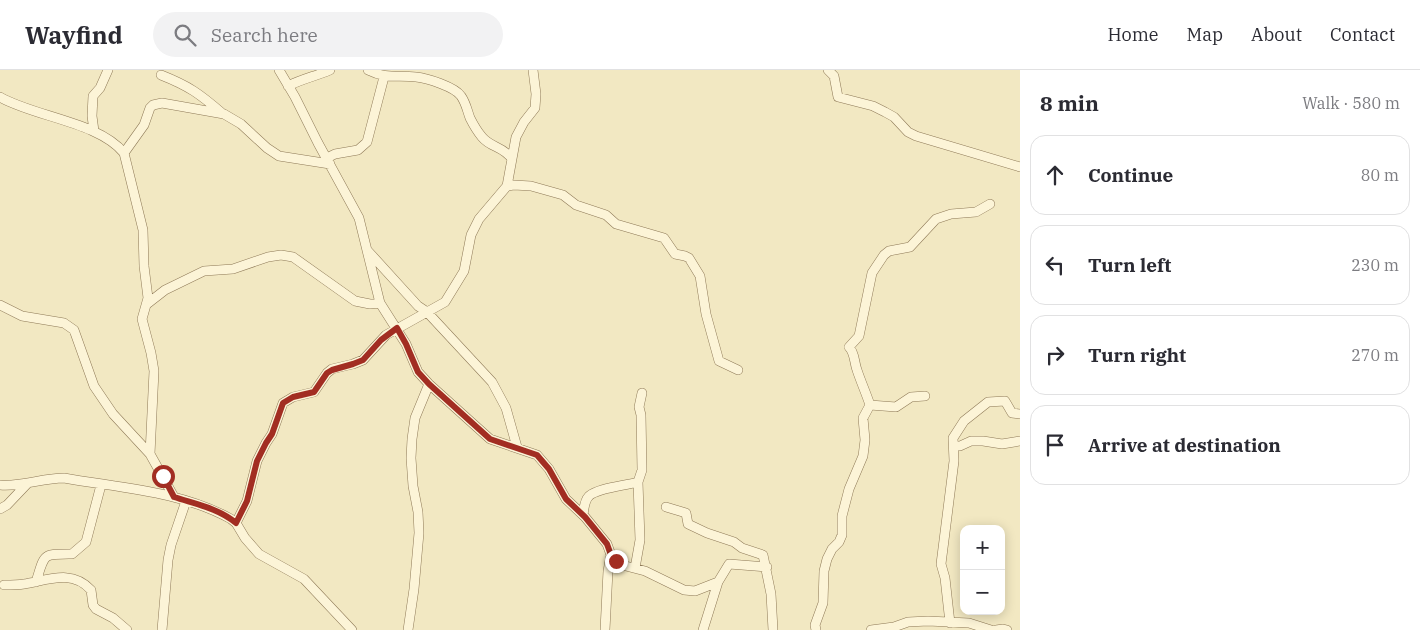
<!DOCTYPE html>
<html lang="en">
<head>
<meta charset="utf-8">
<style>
  body { margin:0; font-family:"IBM Plex Serif",serif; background:#f2f2f3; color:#2b2b33 }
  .controls { position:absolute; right:15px; bottom:15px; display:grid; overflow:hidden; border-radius:10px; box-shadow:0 2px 12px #0003 }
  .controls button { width:45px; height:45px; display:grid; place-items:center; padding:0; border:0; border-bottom:1px solid #e1e1e2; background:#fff; color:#2b2b33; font:25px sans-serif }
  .stop { position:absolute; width:15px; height:15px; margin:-11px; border:4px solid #a22d22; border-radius:50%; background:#fff }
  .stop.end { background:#a22d22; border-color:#fff; box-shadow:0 1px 5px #0008 }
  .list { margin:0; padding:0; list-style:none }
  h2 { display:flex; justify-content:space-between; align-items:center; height:65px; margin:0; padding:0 20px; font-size:21px }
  h2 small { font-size:16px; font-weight:400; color:#7c7c81 }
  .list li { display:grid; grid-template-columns:32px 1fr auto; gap:15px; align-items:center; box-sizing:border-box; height:80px; margin:0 10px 10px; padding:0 10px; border:1px solid #e1e1e2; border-radius:15px }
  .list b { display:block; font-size:19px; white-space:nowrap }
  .list em { font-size:16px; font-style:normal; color:#7c7c81 }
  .icon { flex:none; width:28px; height:28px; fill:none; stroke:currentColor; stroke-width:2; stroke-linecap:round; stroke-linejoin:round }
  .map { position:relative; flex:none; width:1020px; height:560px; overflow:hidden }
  header { display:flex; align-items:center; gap:30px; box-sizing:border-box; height:70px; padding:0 25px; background:#fff; border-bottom:1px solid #e1e1e2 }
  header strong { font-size:24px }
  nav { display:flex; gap:28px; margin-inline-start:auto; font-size:18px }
  .search { width:350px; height:45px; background:#f2f2f3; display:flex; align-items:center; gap:12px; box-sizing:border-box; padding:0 18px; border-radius:28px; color:#7c7c81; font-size:19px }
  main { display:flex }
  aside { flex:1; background:#fff }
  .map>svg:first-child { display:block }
</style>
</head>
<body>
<header>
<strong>Wayfind</strong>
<div class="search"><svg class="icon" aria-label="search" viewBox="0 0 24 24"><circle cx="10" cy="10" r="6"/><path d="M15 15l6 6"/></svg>Search here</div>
<nav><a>Home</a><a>Map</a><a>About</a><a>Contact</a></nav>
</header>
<main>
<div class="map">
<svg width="1020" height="560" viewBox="0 0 1020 560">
  <rect width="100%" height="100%" fill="#f2e8c2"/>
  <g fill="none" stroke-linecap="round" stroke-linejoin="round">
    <defs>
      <path id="minor" d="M279,0L295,27L318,73L359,148L380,233L406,274L418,302L429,314L490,369L537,385L549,399L566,429L585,447L607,474L611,485L622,495L645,501L684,520L695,521L718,512L729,494L767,497
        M368,0C386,9 397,5 416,7C427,8 455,17 461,26C466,33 467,40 470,48C473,54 477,61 482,67C491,78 503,76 512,89
        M828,0L834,6L838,27L873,36L885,42L894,47L908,62L916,66L1020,97
        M161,5C189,16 200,24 223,44
        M288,16C302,9 316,6 330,0
        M0,27C35,47 99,52 124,83L143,160L144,196L148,228L142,249L151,283L154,301L150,384L174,427
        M94,61L92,46L93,26L100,18L108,0
        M124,83L144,55L150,38L153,35L162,33L224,44L241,54L267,78L279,86L330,94
        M327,88L335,84L358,80L367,72L384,7
        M507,116L514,115L531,116L563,125L576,135L606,145L616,154L664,168L675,184L685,186L689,188L700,206L706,244L719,291L738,300
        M367,180L418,236L427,242L492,312L506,338L517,377
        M147,234L165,220L204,201L233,199L268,187L281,185L293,187L355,231L370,234L380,233
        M0,235L22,246L64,253L74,260L94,316L113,344L150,384
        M870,335L896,337L911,327L925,326
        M954,376H960L971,371H983L1002,374L1020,371
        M0,415C22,417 42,408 64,408C120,418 181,421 231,449L236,453L245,468L259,484L304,509L352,560
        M666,437L686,443L688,454L707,463L734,472L742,478L763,485L771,524L773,560
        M0,439L7,435L27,414
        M583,445C584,439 584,431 589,426C598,418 624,416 638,412
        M236,453L247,431L257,391L266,373L272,364L283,333L293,327L314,322L327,303L332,299L353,294L363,290L386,265L445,232L464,201L471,165L479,149L507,116L516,67L524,52L535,38L536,24L533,0
        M635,498L640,470L638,412L642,400L641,345L639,337L642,323
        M36,512C45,483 42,484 72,484L86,472L101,415
        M4,515C11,515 18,515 24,514C48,510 72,499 91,520L93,535L96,539L113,548L127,560
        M950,553L945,508L941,494L954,391L953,368L964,351L988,332L1005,331L1012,343L1020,344
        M162,560L168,490L171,475L186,431
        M408,560L414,519L419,463L418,442L413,416L411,388L412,369L415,348L429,314
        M605,560L608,501L611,485
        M703,560L718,512
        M816,560L815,555L823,533L824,501L827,489L832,479L839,472L842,465V446L849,419L863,386L865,370L863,348L870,335C866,323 861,312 857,300C854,292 855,283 849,277L859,266L872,203L884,185L889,181L910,177L936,149L951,144L976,142L990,134
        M871,560L894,557L908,552L928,551L969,553L991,560
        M996,560L1003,559L1007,560"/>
    </defs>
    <!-- minor casing -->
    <use href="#minor" stroke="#8e7957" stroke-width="10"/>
    <!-- minor -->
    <use href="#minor" stroke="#fcf4d7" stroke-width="9"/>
  </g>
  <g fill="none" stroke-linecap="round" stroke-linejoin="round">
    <!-- route -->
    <path stroke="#a22d22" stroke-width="6" d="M163,406L174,427C195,434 218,438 236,453L247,431L257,391L266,373L272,364L283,333L293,327L314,322L327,303L332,300L353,294L363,290L381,270L397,258L406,274L418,302L429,314L490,369L537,385L549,399L566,429L585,447L607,474L611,485L616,491"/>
  </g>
</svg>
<div class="controls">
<button>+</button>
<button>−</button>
</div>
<div class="stop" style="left:163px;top:406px"></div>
<div class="stop end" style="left:616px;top:491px"></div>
</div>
<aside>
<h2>8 min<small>Walk · 580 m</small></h2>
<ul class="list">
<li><svg class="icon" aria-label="ahead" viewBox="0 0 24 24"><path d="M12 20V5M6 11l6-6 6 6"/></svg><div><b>Continue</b></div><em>80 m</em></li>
<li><svg class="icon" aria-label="left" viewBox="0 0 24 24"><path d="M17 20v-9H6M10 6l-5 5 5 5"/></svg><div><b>Turn left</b></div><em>230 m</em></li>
<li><svg class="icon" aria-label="right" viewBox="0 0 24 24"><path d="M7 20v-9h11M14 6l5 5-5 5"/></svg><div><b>Turn right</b></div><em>270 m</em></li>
<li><svg class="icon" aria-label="arrive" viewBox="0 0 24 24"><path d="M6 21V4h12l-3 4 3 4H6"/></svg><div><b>Arrive at destination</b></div></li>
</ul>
</aside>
</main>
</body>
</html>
